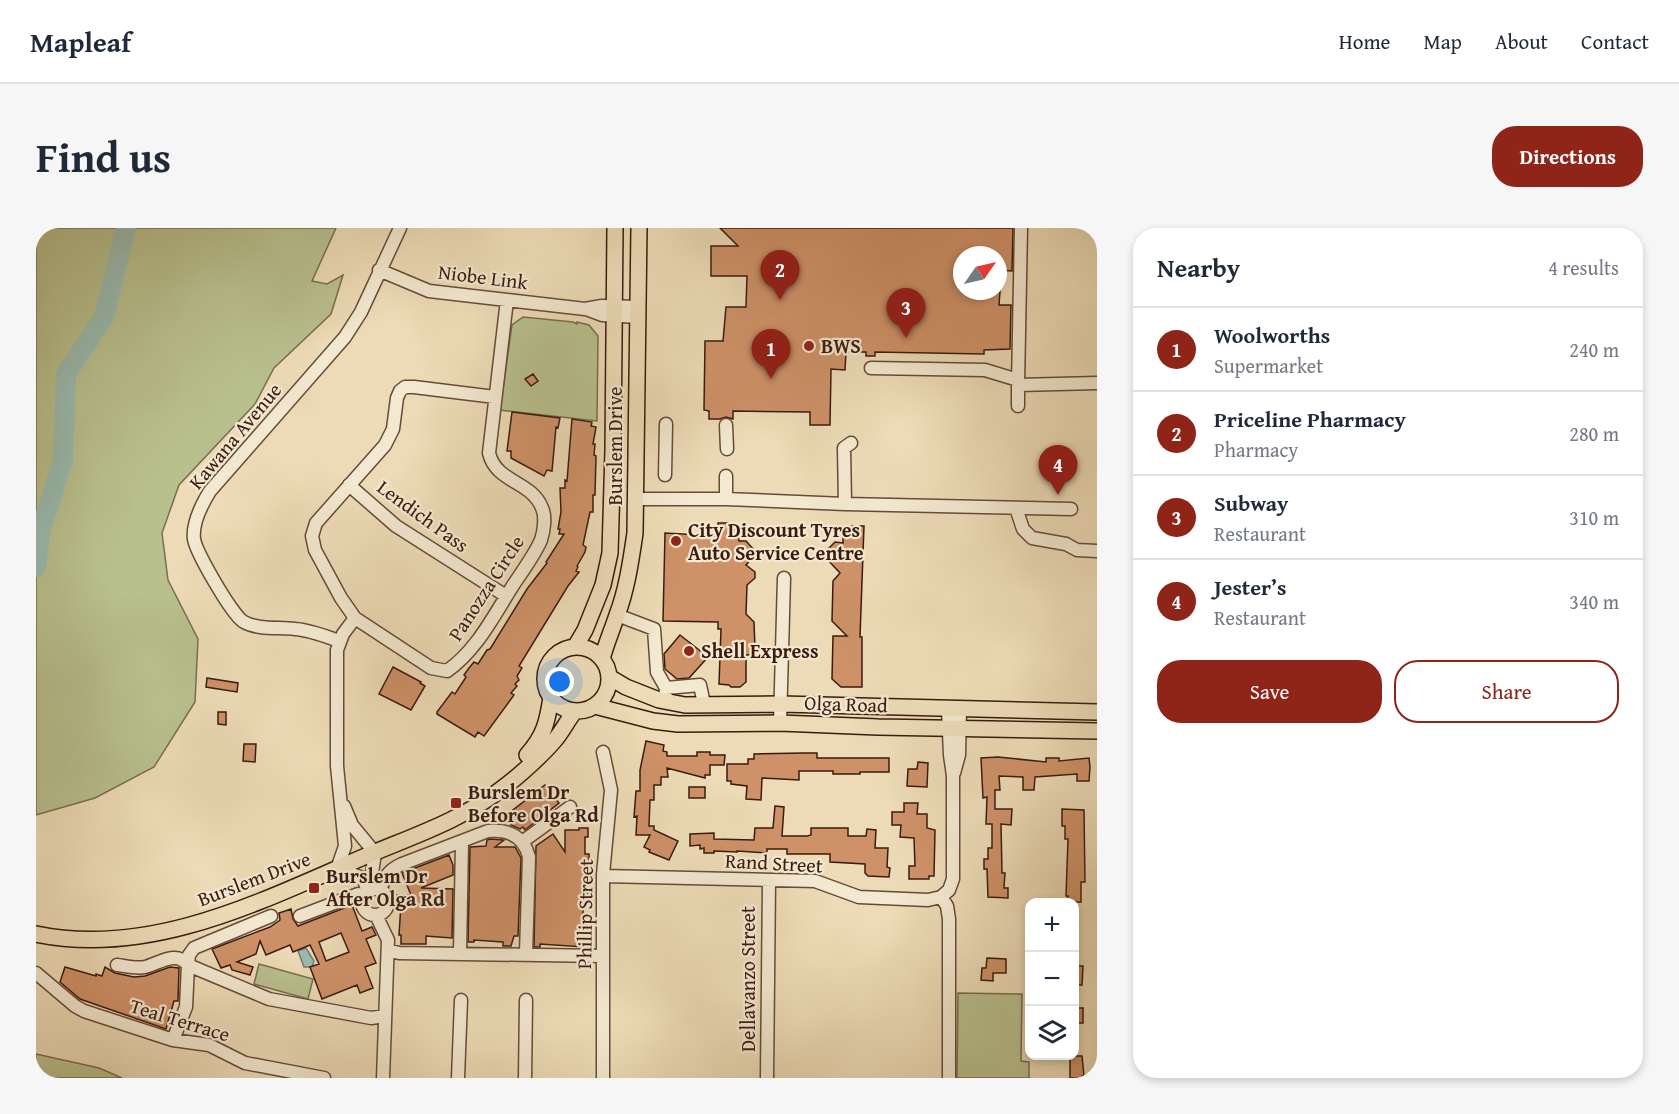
<!DOCTYPE html>
<html lang="en">
<head>
<meta charset="utf-8">
<style>
  body { margin:0; font-family:"Gentium Book Plus",serif; background:#f6f6f7; color:#1f2937 }
  .controls { position:absolute; right:18px; bottom:18px; display:grid; overflow:hidden; border-radius:12px; box-shadow:0 3px 9px #0003 }
  .controls button { width:54px; height:54px; display:grid; place-items:center; padding:0; border:0; border-bottom:2px solid #e0e1e3; background:#fff; color:#1f2937; font:30px sans-serif }
  .compass { position:absolute; left:917px; top:18px; width:54px; height:54px; border-radius:50%; background:#fff; box-shadow:0 3px 9px #0003; rotate:56deg }
  .you { position:absolute; left:524px; top:454px; width:21px; height:21px; margin:-15px; border:4px solid #fff; border-radius:50%; background:#1a73e8; box-shadow:0 0 0 9px #1a73e833 }
  .badge { display:grid; place-items:center; width:39px; height:39px; border-radius:50%; background:#8f2418; color:#fff; font-size:20px; font-weight:700 }
  .pin { position:absolute; translate:-50% -50px; filter:drop-shadow(0 2px 3px #0008) }
  .pin::after { content:''; position:absolute; top:32px; width:21px; height:18px; background:inherit; clip-path:polygon(0 0,100% 0,50% 100%) }
  .list { margin:0; padding:0; list-style:none }
  h2 { display:flex; justify-content:space-between; align-items:center; height:78px; margin:0; padding:0 24px; font-size:26px }
  h2 small { font-size:20px; font-weight:400; color:#747a83 }
  .list li { display:grid; grid-template-columns:39px 1fr auto; gap:18px; align-items:center; box-sizing:border-box; height:84px; padding:0 24px; border-top:2px solid #e0e1e3 }
  .list b { display:block; font-size:22px; white-space:nowrap }
  .list p { margin:0; font-size:20px; white-space:nowrap; color:#747a83 }
  .list em { font-size:20px; font-style:normal; color:#747a83 }
  .actions { display:flex; gap:12px; padding:18px 24px }
  .actions a { flex:1; padding:14px 0; border:2px solid #8f2418; border-radius:24px; text-align:center; font-size:21px; color:#8f2418 }
  .actions .main { background:#8f2418; color:#fff }
  .icon { flex:none; width:33px; height:33px; fill:none; stroke:currentColor; stroke-width:2; stroke-linecap:round; stroke-linejoin:round }
  .map { position:relative; flex:none; width:1061px; height:850px; overflow:hidden; border-radius:24px }
  header { display:flex; align-items:center; gap:36px; box-sizing:border-box; height:84px; padding:0 30px; background:#fff; border-bottom:2px solid #e0e1e3 }
  header strong { font-size:28px }
  nav { display:flex; gap:33px; margin-inline-start:auto; font-size:21px }
  .intro { display:flex; align-items:center; justify-content:space-between; box-sizing:border-box; height:144px; padding:0 36px }
  h1 { margin:0; font-size:42px }
  .button { padding:15px 27px; border-radius:24px; background:#8f2418; color:#fff; font-size:21px; font-weight:700 }
  main { display:flex; gap:36px; padding:0 36px }
  aside { flex:1; background:#fff; border-radius:24px; box-shadow:0 3px 9px #0003 }
  .map>svg:first-child { display:block }
</style>
</head>
<body>
<header>
<strong>Mapleaf</strong>
<nav><a>Home</a><a>Map</a><a>About</a><a>Contact</a></nav>
</header>
<div class="intro"><h1>Find us</h1><a class="button">Directions</a></div>
<main>
<div class="map">
<svg width="1061" height="850" viewBox="0 0 1061 850">
  <rect width="100%" height="100%" fill="#ecdbb6"/>
  <filter id="stains"><feTurbulence type="fractalNoise" baseFrequency=".00333" numOctaves="4"/><feColorMatrix values="0 0 0 0 .2 0 0 0 0 .09 0 0 0 0 .02 0 0 0 .5 -.17"/></filter>
  <radialGradient id="worn" r=".72"><stop offset=".6" stop-color="#630" stop-opacity="0"/><stop offset="1" stop-color="#630" stop-opacity=".3"/></radialGradient>
  <!-- green -->
  <path fill="#b8c08e" stroke="#796e4e" stroke-width="1.5" d="M0,0H300L276,53L291,56L307,47L295,86L238,140L219,176L143,257L126,305L132,352L162,411L159,474L118,539L59,570L0,587Z
    M487,89L537,94L541,96V94L553,97L562,108L561,193L464,182L476,97Z
    M223,736L277,751L272,771L218,756Z
    M922,765L986,766L985,833L993,834V850H921Z
    M0,826L63,840L86,850H0Z"/>
  <!-- water -->
  <path fill="#99bbaf" stroke="#737b6f" stroke-width="1.5" d="M270,720L278,733L276,739H268L262,723Z"/>
  <g fill="none" stroke-linecap="round" stroke-linejoin="round">
    <!-- river -->
    <path stroke="#99bbaf" stroke-width="20" d="M0,339L5,301L27,232L30,146L68,89L90,0"/>
  </g>
  <!-- building -->
  <path fill="#ce9168" stroke="#3a1b0f" stroke-width="1.5" fill-rule="evenodd" d="M684,0H977L976,43L962,42V27H926V63H964L963,77H975L974,121L948,122V126L839,124V128H830V124H810L809,142L795,141L794,197H774V184L697,183V191L690,189L684,191H673V183L668,182L669,113H687L690,79H710L711,48H675V18H702Z
    M497,146L502,153L495,158L489,151Z
    M476,184L524,190L522,200L520,199L516,243L511,242L508,248L475,230V223H471Z
    M536,191L556,194L555,198L560,199L557,216H559L558,227L560,228L559,267H557V284H554L547,317L550,319L549,324L541,338L542,339L540,343L543,344L532,358L483,438L486,440L481,448L483,452L479,456L481,458L475,465L478,467L448,508L442,504L439,509L401,486V484L416,464L419,466L430,449L428,447L433,440L438,434L442,436L451,422L454,421L491,361L511,335L510,334L528,306H523L524,301H522L525,284L524,260H529V252L531,253Z
    M682,295H693L702,305L703,313H710L719,323L718,328L710,337L719,344V350L711,357L710,386L718,394L719,421L714,427H710V454L704,459H695L693,457L683,456L685,401H682V394L627,393L629,305L682,308Z
    M816,298H828L824,409H826V459H805L796,451L797,408H811L796,393L797,353L804,345L789,329V324L799,314L807,315V307Z
    M644,407L672,429L653,450L641,451L629,441L628,426Z
    M357,439L385,454L384,455L389,458L375,482L343,466Z
    M171,450L202,455L201,464L170,459Z
    M182,484H190V497L182,496Z
    M610,513L628,517L627,523L631,524V528H661V524H674V527H689L688,537H674V547H669V550L631,540L632,549H625V557H618V572H614L613,598H618V602L642,613L633,632L613,624L614,622L608,619L614,607H600L601,588L598,589L600,563H604V542Z
    M208,516H220L219,534L207,533Z
    M768,525H781V530H853V544H824V546H797V543H763V552L726,550L725,572L710,571L711,558L695,556V553H691V536H712V531H718V526Z
    M962,529L1010,534V530H1023V533L1053,530L1054,539L1053,553H1041V546L999,549L998,562H987V549L963,548L964,562H959V581H976L975,597L965,596L966,645H969L968,660H972V670L952,669L951,641H948V631H952V620H956V596H950L951,569L947,570L945,530Z
    M882,534L892,535L891,559L871,558L872,541H881Z
    M509,557L523,575L489,602L487,599L484,601L475,597L469,588L491,571L489,567L497,561L499,564Z
    M653,559H669V570H653Z
    M868,575H882L881,586H891V600L899,602L898,648H893V651H873V638H879L878,610L864,609L865,597H856V584H868Z
    M739,578L748,579L746,608H771L775,607V600H812V608H830L831,601L840,602L839,620H852L851,639L854,640L853,649L832,648L829,645V636L794,634V626H751V621H731V625L701,623V624L678,623V625H668V620L664,621V617L654,618V606L678,605V611L718,612L719,600H737Z
    M1026,581L1048,582L1049,654H1045V674H1032V668H1030L1032,611H1029V598H1026Z
    M543,600H552V609H549V626H553V635L552,644H548V661H552L551,679H547V695H550L549,719L504,716V719H498L500,618L517,606L529,624V602H543Z
    M454,611L468,612L459,619H479L485,630L482,708H478L475,718H467V714L438,712V714H432L434,619L450,618L451,612Z
    M413,627L417,637V647L385,660L417,661L416,710L390,708V716H365V707H363L365,676L361,675V667H375L366,645Z
    M316,677L326,703L336,699L340,707L330,711L340,735L329,739L337,760L324,765L321,757L286,771L274,739L283,736L274,717L257,724L254,717L230,727L224,713L220,726L201,734L217,739L214,747L196,742L194,737L185,740L176,721L234,699L244,692L243,685L255,681L257,691L262,698ZM305,705L313,724L290,733L283,714Z
    M951,730L970,731V745H957V753L945,752L946,740H950Z
    M1038,738H1047L1046,757H1038Z
    M29,739L60,748V746L66,748L69,739L79,745L98,749L109,748L134,739L143,740L142,773H138L130,801L44,771L24,754Z
    M1038,780H1047V795H1038Z
    M1034,828H1046L1048,848H1046V850H1034Z"/>
  <g fill="none" stroke-linecap="round" stroke-linejoin="round">
    <defs>
      <path id="minor" d="M343,42L393,63L549,81L566,78L602,79
        M550,81L566,87L602,89
        M835,140L949,142L982,152
        M982,157L985,0
        M459,169L378,159H369L364,163L361,170L357,201L349,217L280,295L276,308L279,322L305,370L319,390L395,440L411,443C440,423 457,389 476,359C485,345 498,328 505,312C508,303 510,288 506,280C496,253 460,255 453,225L471,72
        M982,178V157L1061,155
        M690,197L691,221
        M815,215L808,220L809,276L1035,281
        M629,247L630,196
        M690,248V271L809,276
        M313,257L360,298L470,368
        M600,271H690
        M980,280L987,301L996,310L1030,316L1041,322L1061,323
        M581,387L618,401L621,444L630,460L629,473
        M319,390L307,406L301,422V538L309,618L301,641L327,650L332,663
        M303,413C289,408 274,402 259,401C243,399 222,402 208,394C197,389 160,324 158,311C156,295 166,276 174,263L309,109L325,84L364,0
        M630,460L664,457L668,476
        M744,495L748,350
        M567,524L575,562L567,646V850
        M918,545L923,527L924,481
        M308,578L316,597L339,625L336,645L339,661
        M486,614L534,579
        M567,648L779,653L823,669L892,672L905,669L913,662L917,651V548L914,527L912,481
        M326 674a13 13 0 1 1 26 0a13 13 0 1 1-26 0Z
        M344,662C349,648 353,642 366,636L452,603C472,601 488,608 493,629L490,725
        M905,669L911,678L913,691V850
        M340,687L352,712L347,850
        M264,688L322,666L326,671
        M352,722L363,725L567,728
        M424,724L426,614
        M81,737C89,738 101,741 109,739C124,735 140,722 152,737L153,727L158,720L235,688
        M0,745L39,778L48,783L137,812L173,817L209,835L288,850
        M137,812L150,779L152,737L233,771L335,790L349,788
        M422,850L425,772
        M489,850L490,772
        M731,850L733,653"/>
      <path id="major" d="M539,419L549,402L567,357L574,325L577,222L579,0
        M509 451a32 32 0 1 1 64 0a32 32 0 1 1-64 0Z
        M566,431C570,416 576,402 581,387C591,361 595,332 599,305L603,0
        M573,449L590,459L623,472L649,477L745,476L1061,484
        M559,478L617,493L642,496L744,495L842,499L1061,503
        M491,527C508,508 511,495 515,470
        M0,706C116,730 227,672 330,628C377,608 427,592 468,559C483,548 506,527 518,513C526,504 531,493 539,483"/>
    </defs>
    <!-- minor casing -->
    <use href="#minor" stroke="#664b39" stroke-width="15"/>
    <!-- major casing -->
    <use href="#major" stroke="#3a1b0f" stroke-width="18"/>
    <!-- minor -->
    <use href="#minor" stroke="#f3e8d0" stroke-width="12"/>
    <!-- major -->
    <use href="#major" stroke="#ecdbb6" stroke-width="15"/>
  </g>
  <!-- markers -->
  <g fill="#8f2418" stroke="#f3e8d0" stroke-width="2">
    <circle cx="773" cy="118" r="6"/>
    <circle cx="640" cy="313" r="6"/>
    <circle cx="653" cy="423" r="6"/>
    <rect x="414" y="569" width="12" height="12" rx="3"/>
    <rect x="272" y="654" width="12" height="12" rx="3"/>
  </g>
  <g text-anchor="middle" stroke-width="4.5" stroke-linejoin="round" paint-order="stroke">
    <!-- street labels -->
    <g font-size="20" fill="#3a1b0f" stroke="#f3e8d0">
      <text transform="translate(447 49) rotate(7)" y="7">Niobe Link</text>
      <text transform="translate(199 208) rotate(-50)" y="7">Kawana Avenue</text>
      <text transform="translate(579 218) rotate(-90)" y="7">Burslem Drive</text>
      <text transform="translate(387 288) rotate(36)" y="7">Lendich Pass</text>
      <text transform="translate(450 360) rotate(-57)" y="7">Panozza Circle</text>
      <text transform="translate(810 476) rotate(2)" y="7">Olga Road</text>
      <text transform="translate(738 635) rotate(3)" y="7">Rand Street</text>
      <text transform="translate(218 651) rotate(-21)" y="7">Burslem Drive</text>
      <text transform="translate(549 686) rotate(-89)" y="7">Phillip Street</text>
      <text transform="translate(712 751) rotate(-90)" y="7">Dellavanzo Street</text>
      <text transform="translate(144 792) rotate(17)" y="7">Teal Terrace</text>
    </g>
    <!-- poi labels -->
    <g font-size="20" font-weight="bold" fill="#3a1b0f" stroke="#f3e8d0" text-anchor="start">
      <text x="785" y="125">BWS</text>
      <text x="652" y="309">City Discount Tyres<tspan x="652" dy="23">Auto Service Centre</tspan></text>
      <text x="665" y="430">Shell Express</text>
      <text x="432" y="571">Burslem Dr<tspan x="432" dy="23">Before Olga Rd</tspan></text>
      <text x="290" y="655">Burslem Dr<tspan x="290" dy="23">After Olga Rd</tspan></text>
    </g>
  </g>
  <rect width="100%" height="100%" filter="url(#stains)"/>
  <rect width="100%" height="100%" fill="url(#worn)"/>
</svg>
<div class="controls">
<button>+</button>
<button>−</button>
<button><svg class="icon" aria-label="layers" viewBox="0 0 24 24"><path d="M12 4l9 5-9 5-9-5zM3 14l9 5 9-5"/></svg></button>
</div>
<svg class="compass" viewBox="-18 -18 36 36"><path d="M0-13l5 13h-10z" fill="#e53935"/><path d="M0 13l5-13h-10z" fill="#747a83"/></svg>
<div class="you"></div>
<div class="pin badge" style="left:735px;top:151px">1</div>
<div class="pin badge" style="left:744px;top:72px">2</div>
<div class="pin badge" style="left:870px;top:110px">3</div>
<div class="pin badge" style="left:1022px;top:267px">4</div>
</div>
<aside>
<h2>Nearby<small>4 results</small></h2>
<ul class="list">
<li><span class="badge">1</span><div><b>Woolworths</b><p>Supermarket</p></div><em>240 m</em></li>
<li><span class="badge">2</span><div><b>Priceline Pharmacy</b><p>Pharmacy</p></div><em>280 m</em></li>
<li><span class="badge">3</span><div><b>Subway</b><p>Restaurant</p></div><em>310 m</em></li>
<li><span class="badge">4</span><div><b>Jester’s</b><p>Restaurant</p></div><em>340 m</em></li>
</ul>
<div class="actions"><a class="main">Save</a><a>Share</a></div>
</aside>
</main>
</body>
</html>
